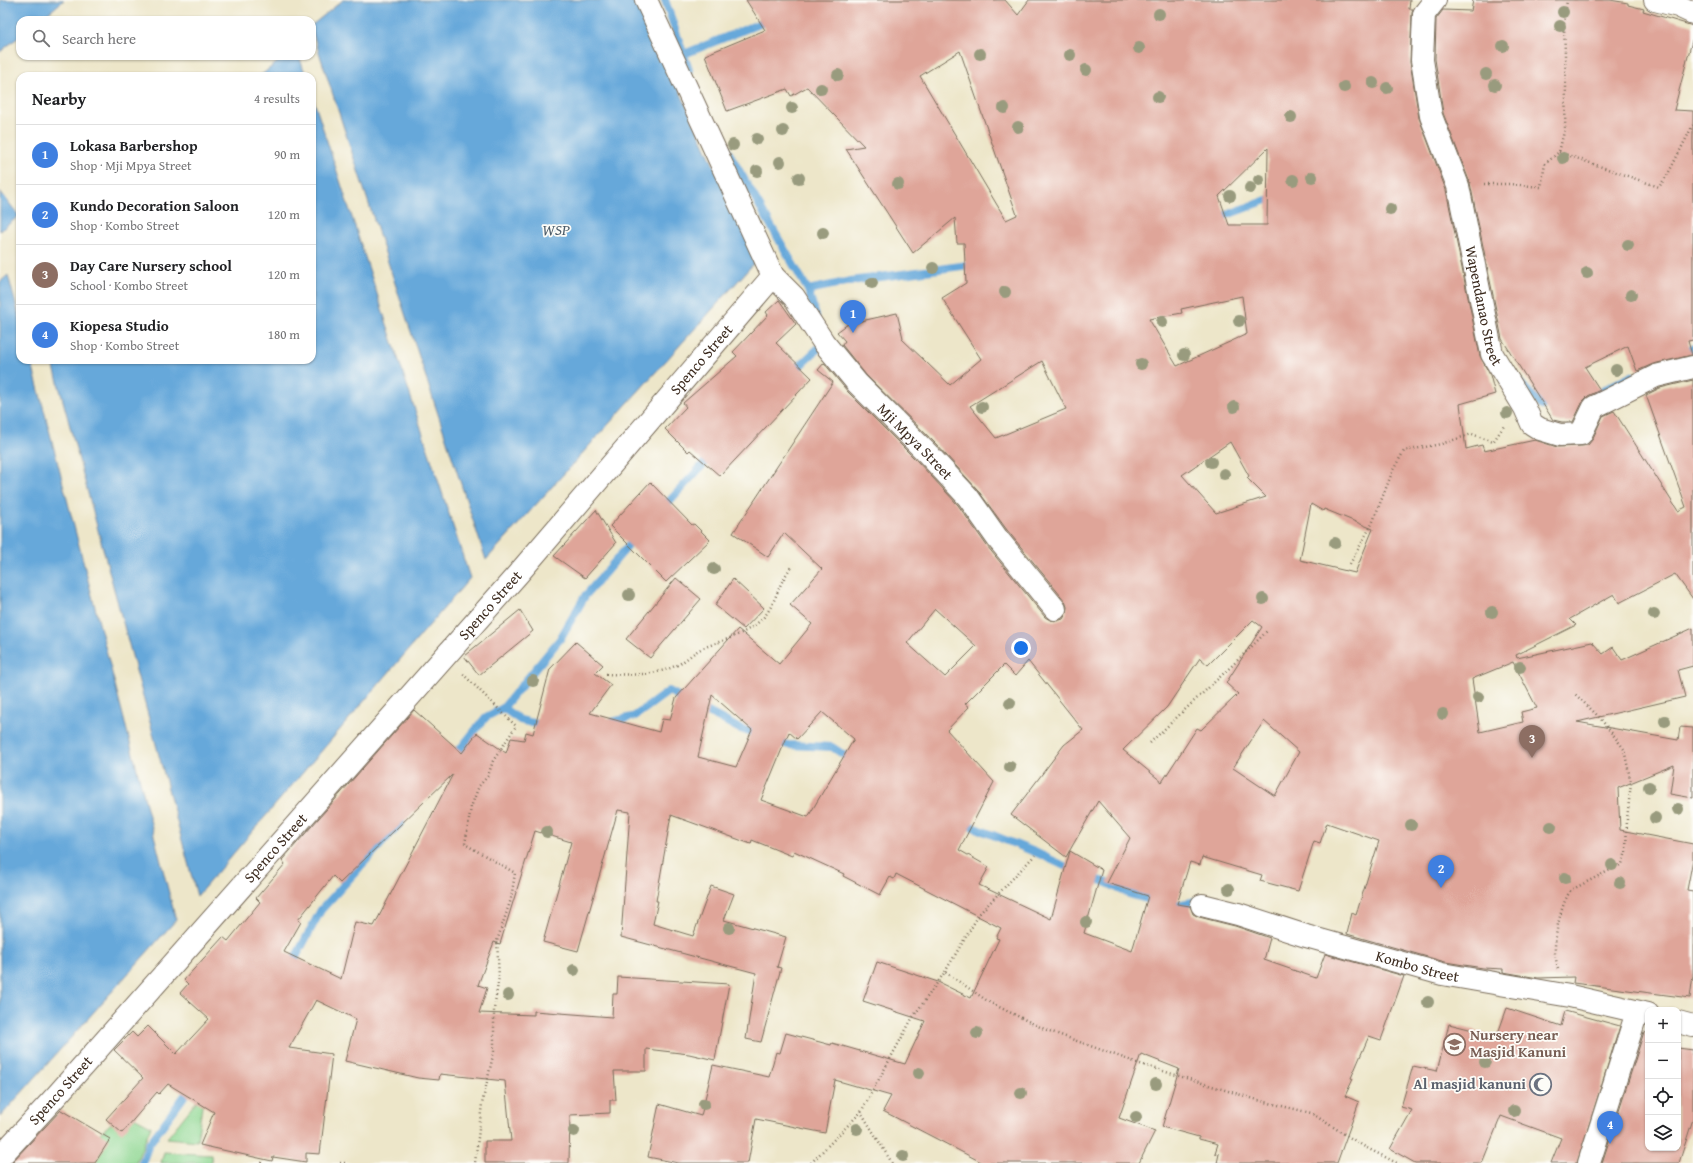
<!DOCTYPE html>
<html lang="en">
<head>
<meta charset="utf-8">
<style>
  body { margin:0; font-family:"Gentium Book Plus",serif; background:#f6f6f6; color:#202124 }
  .controls { position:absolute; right:12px; bottom:12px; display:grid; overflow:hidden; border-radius:8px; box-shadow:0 1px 3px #0004 }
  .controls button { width:36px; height:36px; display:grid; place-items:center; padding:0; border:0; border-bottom:1px solid #e0e0e0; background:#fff; color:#202124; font:20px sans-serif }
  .you { position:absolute; left:1021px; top:648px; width:14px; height:14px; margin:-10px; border:3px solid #fff; border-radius:50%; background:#1a73e8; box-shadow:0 0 0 6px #1a73e833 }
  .badge { display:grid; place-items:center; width:26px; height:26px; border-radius:50%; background:#1f6fb2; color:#fff; font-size:13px; font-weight:700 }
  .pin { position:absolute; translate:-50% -33px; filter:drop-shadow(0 1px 2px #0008) }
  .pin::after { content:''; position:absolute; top:21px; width:14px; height:12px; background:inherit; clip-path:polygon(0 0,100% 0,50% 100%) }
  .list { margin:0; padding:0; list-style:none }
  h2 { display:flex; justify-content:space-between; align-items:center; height:52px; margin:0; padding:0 16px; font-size:17px }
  h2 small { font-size:13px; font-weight:400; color:#757577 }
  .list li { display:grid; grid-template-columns:26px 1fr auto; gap:12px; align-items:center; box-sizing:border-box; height:60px; padding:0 16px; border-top:1px solid #e0e0e0 }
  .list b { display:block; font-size:15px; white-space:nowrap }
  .list p { margin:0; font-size:13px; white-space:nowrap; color:#757577 }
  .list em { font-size:13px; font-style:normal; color:#757577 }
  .icon { flex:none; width:22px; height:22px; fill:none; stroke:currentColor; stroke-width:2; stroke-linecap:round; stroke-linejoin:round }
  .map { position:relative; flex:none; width:1693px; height:1163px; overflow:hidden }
  .search { position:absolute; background:#fff; box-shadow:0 1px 3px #0004; left:16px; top:16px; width:300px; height:44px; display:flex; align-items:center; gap:10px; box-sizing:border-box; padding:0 14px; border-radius:12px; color:#757577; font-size:15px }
  .panel { position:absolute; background:#fff; box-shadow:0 1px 3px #0004; left:16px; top:72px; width:300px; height:292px; border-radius:12px }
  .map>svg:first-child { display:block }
</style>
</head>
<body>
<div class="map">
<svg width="1693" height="1163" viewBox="0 0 1693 1163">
  <rect width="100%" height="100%" fill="#fdfcf7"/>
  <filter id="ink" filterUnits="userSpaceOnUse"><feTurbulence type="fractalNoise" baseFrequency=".025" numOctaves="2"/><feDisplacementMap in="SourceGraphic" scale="8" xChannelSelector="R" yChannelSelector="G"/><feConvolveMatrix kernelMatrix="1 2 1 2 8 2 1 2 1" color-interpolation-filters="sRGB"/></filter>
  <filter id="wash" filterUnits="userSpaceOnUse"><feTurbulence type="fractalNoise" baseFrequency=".012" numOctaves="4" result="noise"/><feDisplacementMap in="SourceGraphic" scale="16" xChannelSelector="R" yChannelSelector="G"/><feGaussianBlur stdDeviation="0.9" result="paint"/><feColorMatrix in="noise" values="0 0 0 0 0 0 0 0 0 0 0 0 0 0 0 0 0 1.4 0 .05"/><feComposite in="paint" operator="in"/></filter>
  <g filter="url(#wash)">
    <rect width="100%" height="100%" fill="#ede6c9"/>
    <!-- green -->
    <path fill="#8ed792" stroke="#648058" d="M204,1092L197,1141L167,1138Z
      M124,1112L151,1126L136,1163H80L91,1141Z
      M164,1152L211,1155L212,1163H161Z"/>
    <!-- water -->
    <path fill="#66a8da" stroke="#50697c" d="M0,0H64L40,20H20V36L0,52Z
      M343,0H638L757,260L486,560L312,31V25Z
      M285,56H299L306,76H260Z
      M312,95L470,578L197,896L52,360H312Z
      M0,191L19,216L0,231Z
      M8,275L20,320V360H31L176,920L0,1117V282Z"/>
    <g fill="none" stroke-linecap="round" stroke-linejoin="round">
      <!-- stream -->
      <path stroke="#66a8da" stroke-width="8" d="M665,0L689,70
        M684,54L771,19
        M721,139L808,290L816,316
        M1216,219L1272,198H1277
        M808,290L851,281L976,264
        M1650,368L1693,348
        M792,373L823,344
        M1519,382L1542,406
        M1574,407L1615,384L1632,376
        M662,509L711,456
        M699,707L738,728L761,736
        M503,708L520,720L545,726
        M608,723L635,716L669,691L687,701
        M775,741L788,745L832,747L853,761
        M452,759L486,717L503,708L560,639L585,596L635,538
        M961,822L1037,853L1075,871
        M1090,877L1105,882L1129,894L1157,902
        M1172,906L1202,900
        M291,966L321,910L401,822
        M142,1163L149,1144L191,1087"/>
    </g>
    <g id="blocks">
      <!-- building -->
      <path fill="#dfa599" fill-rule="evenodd" d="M746,0H1005L1018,15L1029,0H1410L1409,9H1413L1412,13L1410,62L1419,118L1446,190L1480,356L1490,375L1495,394L1460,404L1466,449L1482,445L1484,451L1535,440L1557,447L1582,446L1588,445L1592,440L1603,416L1614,411L1678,511L1686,507L1646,395L1660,388L1693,380V599L1675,574L1619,603L1614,594L1570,619L1576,625L1516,655L1517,658L1592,642L1603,654L1613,647L1622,660L1693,628V666L1678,670L1685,697L1577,722L1678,740L1680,727L1693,728V798L1670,794L1674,765L1618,788L1620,830L1693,844V859L1687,890L1693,891V975L1690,998L1573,983L1574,977L1538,978L1503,972V969L1483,968L1445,962L1347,934L1352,913L1356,915L1379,841L1327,823L1320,843L1314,841L1298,891L1260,881L1262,875L1202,857L1200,865L1190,862L1177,904L1190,906L1193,914L1199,917L1235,926L1270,938L1264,960L1316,978L1325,954L1404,976L1381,1040L1369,1036L1351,1078L1353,1079L1345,1096L1359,1102L1337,1163H1217L1219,1154L1215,1153L1218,1144L1199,1139V1137L1162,1127L1179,1069L1141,1054L1119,1118L1155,1131L1139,1163H983L883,1111L891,1096L835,1080L825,1133L756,1119L748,1163H678L648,1157L659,1104L701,1116L713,1065L769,1077L776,1052L780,1053L786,1033L831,1045L832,1043L905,1064L925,1021L863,1001L877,962L938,982L971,998L999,939L996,938L1001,928L896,874L894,879L890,877L880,895L843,876L844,874L794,851L792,856L752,840L751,844L671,815L656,901H658L653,924L693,936L711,886L734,894L724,920L786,937L777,967L781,968L761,1042L746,1039L756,973L621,937L630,812L618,810L578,951L543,942L571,842L535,831L500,944L494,942L478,985L487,988L479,1013L534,1015V1011L612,1017L613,994H617L618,977L729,984L715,1060L689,1054L646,1049V1071H614L616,1100H610V1113L570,1115L569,1163H485V1141H511L505,1081L440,1074L439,1080L418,1078L345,1061L356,1019L316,1000L289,1048L332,1054L320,1154L306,1153V1162L273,1157L272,1161L200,1145L214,1112L168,1084L159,1094L157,1092L122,1133L106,1119L143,1078L114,1050L132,1032L137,1037L148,1026L176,1054L209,1019L180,993L188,984L184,980L223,937L228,941L260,902L256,898L285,864L282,860L414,710L462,753L477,733L506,753L511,738L524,740L526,732L533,734L550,669L576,642L603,665L595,673L611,685L590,713L659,732L662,719L670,720L676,698L738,629L779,664L812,624L790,605L822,569L784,533L768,557L733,533L833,382L818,370L824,363L848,392L918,462L958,505L987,546L1045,617L1050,620L1057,621L1063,619L1066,614L1067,607L1065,601L1007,530L977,489L936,444L866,375L842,345L845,341L837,332L848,324L897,313L903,338L902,339L950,385L981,359L942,298L966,283L964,243H957L955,218L913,253L846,149L864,146L807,87L791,96L787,89L727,111L705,55L765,30ZM960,51L1017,215L1006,220L920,76ZM1268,148L1267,225H1229L1219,196ZM1242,296L1247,334L1177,366L1149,319L1182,313L1181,309ZM1042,361L1066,409L996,438L970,406ZM1230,442L1249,476L1247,478L1266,497L1216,513L1182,475ZM1311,504L1323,511L1324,509L1373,529L1355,573L1300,560ZM935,609L976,646L945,677L907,643ZM1253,620L1262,627L1226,683L1238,694L1201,730L1197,728L1162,782L1123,750L1167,707L1200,658L1208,665ZM1028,661L1083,730L1064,745L1011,815L1066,857L1098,801L1130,838L1107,883L1148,896L1132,951L1084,933L1102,870L1070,851L1051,919L979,885L989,867L959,850L994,782L947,730L969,707L965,704L1004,665L1015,676ZM1513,662L1537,708L1521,712L1523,722L1480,732L1472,679ZM712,695L752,730L736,767L698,757ZM822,712L854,739L808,817L761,800L789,732L797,739ZM1264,721L1299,752L1275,796L1233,768ZM453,774L374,926L355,922L341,979L284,952L301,922L298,920L333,876L340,883Z
        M1473,0H1610L1628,3V5L1644,9L1643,11L1693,26V37L1674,110L1693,111V340L1688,341L1692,355L1653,364L1637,371L1628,346L1585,367L1600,390L1588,396L1583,401L1573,422H1562L1553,420L1502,339L1470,183L1443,113L1435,59L1436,19L1443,10L1471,11Z
        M779,300L796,324L776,343L812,378L720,476L690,450L688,452L665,429L686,407L683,403L737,356L733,352L768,315L766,312Z
        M650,482L692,525L694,524L710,540L666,582L610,526Z
        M596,510L616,543L585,578L554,556Z
        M676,578L701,599L650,658L626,639Z
        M733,579L764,608L744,629L715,605Z
        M520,610L533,631L479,675L464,656Z
        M1507,1008L1561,1026L1565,1011L1620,1026L1577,1163H1551L1561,1138L1501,1116L1482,1163H1415L1390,1149L1412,1110L1401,1107L1413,1066L1437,1071L1449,1024L1497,1036Z
        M1644,1032L1648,1034V1148H1678V1048L1693,1050V1119L1679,1163H1602Z
        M61,1110L110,1139L95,1163H11Z"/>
    </g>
  </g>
  <g filter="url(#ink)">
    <use href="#blocks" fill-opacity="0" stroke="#796c5a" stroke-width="1"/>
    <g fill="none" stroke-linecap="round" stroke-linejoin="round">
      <defs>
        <g id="street">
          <path id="s1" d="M1435,0L1424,14L1422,60L1431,116L1458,186L1492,354L1525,408L1532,424L1540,429L1560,435L1581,434L1594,407L1656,376L1693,367"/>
          <path d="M1655,0L1678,6L1693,13"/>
          <path id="s2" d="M773,276L794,297L824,343L857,383L927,453L968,497L997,538L1055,609"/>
          <path id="s3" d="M1202,905L1238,914L1306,936L1442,974L1570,996L1648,1014"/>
          <path d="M1678,1022L1693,1026"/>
          <path id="s4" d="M0,1157L58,1094L518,574L773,276L646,0"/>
          <path d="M1589,1163L1637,1012"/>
        </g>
      </defs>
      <!-- street casing -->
      <use href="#street" stroke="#796c5a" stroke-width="24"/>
      <!-- path -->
      <path stroke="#796c5a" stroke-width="2.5" stroke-dasharray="1 3" stroke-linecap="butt" d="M1559,152L1659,187L1668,174L1693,125
        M1484,184H1509L1541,187L1545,164L1559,152L1565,128L1566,87L1564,23L1567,0
        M1350,564L1372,524L1393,470L1404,451L1441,444L1472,434L1493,442L1504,426
        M463,674L516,726L493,761L488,776L479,786L471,807L465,844L515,873L511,899L497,941L499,977L494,1009V1051L482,1104L475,1163
        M606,674C629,675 654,676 675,666C685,662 693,652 703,648C723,640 745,635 761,620C770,612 775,598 780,586C783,579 788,572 792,565
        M1150,743C1189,705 1230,669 1267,631
        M1558,969C1557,964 1556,959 1555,954C1554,937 1561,903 1571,890L1622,864L1626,852L1627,819L1631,783L1624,749L1600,718L1574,693
        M945,972L980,913L1035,855
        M261,1163H263
        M340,1163H346
        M811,1163L861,1112
        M892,1163L861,1112L913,1017L945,972L989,1002L1044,1029L1140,1064L1261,1101L1311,1113L1365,1147L1397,1163"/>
      <!-- street -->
      <use href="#street" stroke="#fff" stroke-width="22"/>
    </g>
    <!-- trees -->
    <g fill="#999b7e">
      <circle cx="1563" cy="12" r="6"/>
      <circle cx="1159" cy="14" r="6"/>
      <circle cx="1560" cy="26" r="6"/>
      <circle cx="1503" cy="46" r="6"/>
      <circle cx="1139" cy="48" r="6"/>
      <circle cx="980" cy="54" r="6"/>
      <circle cx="1070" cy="55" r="6"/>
      <circle cx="1086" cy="70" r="6"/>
      <circle cx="1486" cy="74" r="6"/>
      <circle cx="838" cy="75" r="6"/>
      <circle cx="1373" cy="83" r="6"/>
      <circle cx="1495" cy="85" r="6"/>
      <circle cx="1344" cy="87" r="6"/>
      <circle cx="1387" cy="88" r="6"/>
      <circle cx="821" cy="89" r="6"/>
      <circle cx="1158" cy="97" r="6"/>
      <circle cx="792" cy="108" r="6"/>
      <circle cx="1004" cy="108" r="6"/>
      <circle cx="1291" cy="117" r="6"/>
      <circle cx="1018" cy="127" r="6"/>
      <circle cx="783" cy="131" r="6"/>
      <circle cx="757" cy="139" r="6"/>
      <circle cx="733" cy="145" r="6"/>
      <circle cx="1563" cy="158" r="6"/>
      <circle cx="780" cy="162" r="6"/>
      <circle cx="757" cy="171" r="6"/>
      <circle cx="1312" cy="177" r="6"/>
      <circle cx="799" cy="178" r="6"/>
      <circle cx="1259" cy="180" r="6"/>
      <circle cx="1293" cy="180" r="6"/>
      <circle cx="898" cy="184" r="6"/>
      <circle cx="1250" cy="188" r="6"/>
      <circle cx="1230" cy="196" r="6"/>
      <circle cx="1390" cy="209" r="6"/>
      <circle cx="823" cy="233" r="6"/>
      <circle cx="1628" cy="245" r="6"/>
      <circle cx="933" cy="268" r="6"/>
      <circle cx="1587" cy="273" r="6"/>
      <circle cx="872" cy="283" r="6"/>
      <circle cx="1005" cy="292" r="6"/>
      <circle cx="1631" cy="295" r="6"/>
      <circle cx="1239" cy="321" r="6"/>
      <circle cx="1162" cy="322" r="6"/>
      <circle cx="1184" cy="355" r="6"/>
      <circle cx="1141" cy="364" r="6"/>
      <circle cx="1616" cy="370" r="6"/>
      <circle cx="982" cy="407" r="6"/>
      <circle cx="1234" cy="407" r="6"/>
      <circle cx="1507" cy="413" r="6"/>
      <circle cx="1211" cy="462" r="6"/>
      <circle cx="1224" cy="474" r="6"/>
      <circle cx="1335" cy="543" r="6"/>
      <circle cx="714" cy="569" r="6"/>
      <circle cx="629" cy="595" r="6"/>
      <circle cx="1263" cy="599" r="6"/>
      <circle cx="1492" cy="612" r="6"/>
      <circle cx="1654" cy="614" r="6"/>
      <circle cx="1520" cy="667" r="6"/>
      <circle cx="533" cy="681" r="6"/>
      <circle cx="1478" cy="697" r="6"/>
      <circle cx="1010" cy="703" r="6"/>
      <circle cx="1443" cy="714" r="6"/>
      <circle cx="1665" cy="721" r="6"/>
      <circle cx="1010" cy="767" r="6"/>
      <circle cx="1649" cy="787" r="6"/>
      <circle cx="1678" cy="809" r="6"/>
      <circle cx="1655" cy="818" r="6"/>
      <circle cx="1411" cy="825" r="6"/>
      <circle cx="1551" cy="827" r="6"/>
      <circle cx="547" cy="832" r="6"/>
      <circle cx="1612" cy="865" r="6"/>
      <circle cx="1565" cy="878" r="6"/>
      <circle cx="1620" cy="883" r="6"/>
      <circle cx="1229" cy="889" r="6"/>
      <circle cx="1086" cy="922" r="6"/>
      <circle cx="729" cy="928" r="6"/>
      <circle cx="574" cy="970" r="6"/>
      <circle cx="508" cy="995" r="6"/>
      <circle cx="1428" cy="1002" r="6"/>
      <circle cx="977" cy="1033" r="6"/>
      <circle cx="1485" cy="1062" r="6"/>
      <circle cx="919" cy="1073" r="6"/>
      <circle cx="1156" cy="1084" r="6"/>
      <circle cx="1021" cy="1093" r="6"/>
      <circle cx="704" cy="1104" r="6"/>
      <circle cx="1514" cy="1111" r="6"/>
      <circle cx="1136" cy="1117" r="6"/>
      <circle cx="857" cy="1129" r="6"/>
      <circle cx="574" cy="1131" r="6"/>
      <circle cx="903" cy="1156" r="6"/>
    </g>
  </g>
  <!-- icons -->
  <defs>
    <symbol id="school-ring" viewBox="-11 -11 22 22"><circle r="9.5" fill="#fdfcf7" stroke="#8d6e63" stroke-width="1.5"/><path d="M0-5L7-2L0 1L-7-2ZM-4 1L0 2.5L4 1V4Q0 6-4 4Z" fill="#8d6e63"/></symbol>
    <symbol id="mosque-ring" viewBox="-11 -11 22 22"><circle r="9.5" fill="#fdfcf7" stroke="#6b7280" stroke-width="1.5"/><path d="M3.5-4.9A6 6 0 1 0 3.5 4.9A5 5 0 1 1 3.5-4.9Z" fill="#6b7280"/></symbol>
  </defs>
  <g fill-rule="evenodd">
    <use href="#school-ring" x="1442" y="1032" width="25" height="25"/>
    <use href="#mosque-ring" x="1528" y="1072" width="25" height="25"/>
  </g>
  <g text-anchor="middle" stroke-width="3.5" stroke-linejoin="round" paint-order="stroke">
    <!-- street labels -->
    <g font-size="15" fill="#3b2a1e" stroke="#fdfcf7">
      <text dy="5" stroke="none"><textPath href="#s1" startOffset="318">Wapendanao Street</textPath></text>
      <text dy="5" stroke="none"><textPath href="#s4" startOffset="1062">Spenco Street</textPath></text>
      <text dy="5" stroke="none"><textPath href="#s2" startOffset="219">Mji Mpya Street</textPath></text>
      <text dy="5" stroke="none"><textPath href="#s4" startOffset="738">Spenco Street</textPath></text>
      <text dy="5" stroke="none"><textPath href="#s4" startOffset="414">Spenco Street</textPath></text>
      <text dy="5" stroke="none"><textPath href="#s3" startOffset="224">Kombo Street</textPath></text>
      <text dy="5" stroke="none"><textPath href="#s4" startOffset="90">Spenco Street</textPath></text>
    </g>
    <!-- education labels -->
    <g font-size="15" font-weight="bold" fill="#785e54" stroke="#fdfcf7" text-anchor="start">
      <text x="1470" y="1040">Nursery near<tspan x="1470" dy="17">Masjid Kanuni</tspan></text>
    </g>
    <!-- worship labels -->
    <g font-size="15" font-weight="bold" fill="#5b616d" stroke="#fdfcf7" text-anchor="end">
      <text x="1526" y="1089">Al masjid kanuni</text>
    </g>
    <!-- water labels -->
    <g font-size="16" font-style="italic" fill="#4c5c69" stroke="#fdfcf7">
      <text x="556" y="235">WSP</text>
    </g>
  </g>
</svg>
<div class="controls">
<button>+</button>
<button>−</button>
<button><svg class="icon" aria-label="locate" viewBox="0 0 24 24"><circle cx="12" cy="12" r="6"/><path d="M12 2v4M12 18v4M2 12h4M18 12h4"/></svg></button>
<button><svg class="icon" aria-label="layers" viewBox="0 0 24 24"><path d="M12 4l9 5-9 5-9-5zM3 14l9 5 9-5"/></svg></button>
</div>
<div class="you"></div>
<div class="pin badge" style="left:853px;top:333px;background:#3f7fe0">1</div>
<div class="pin badge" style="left:1441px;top:888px;background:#3f7fe0">2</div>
<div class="pin badge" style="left:1532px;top:758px;background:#8d6e63">3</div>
<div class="pin badge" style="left:1610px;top:1144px;background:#3f7fe0">4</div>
<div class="search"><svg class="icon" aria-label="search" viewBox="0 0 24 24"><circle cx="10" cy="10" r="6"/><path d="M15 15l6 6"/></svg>Search here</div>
<section class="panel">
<h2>Nearby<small>4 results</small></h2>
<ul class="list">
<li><span class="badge" style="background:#3f7fe0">1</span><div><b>Lokasa Barbershop</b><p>Shop · Mji Mpya Street</p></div><em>90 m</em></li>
<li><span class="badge" style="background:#3f7fe0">2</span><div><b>Kundo Decoration Saloon</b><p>Shop · Kombo Street</p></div><em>120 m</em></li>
<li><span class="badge" style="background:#8d6e63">3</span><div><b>Day Care Nursery school</b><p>School · Kombo Street</p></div><em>120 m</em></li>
<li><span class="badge" style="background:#3f7fe0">4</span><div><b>Kiopesa Studio</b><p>Shop · Kombo Street</p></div><em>180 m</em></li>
</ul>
</section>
</div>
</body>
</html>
